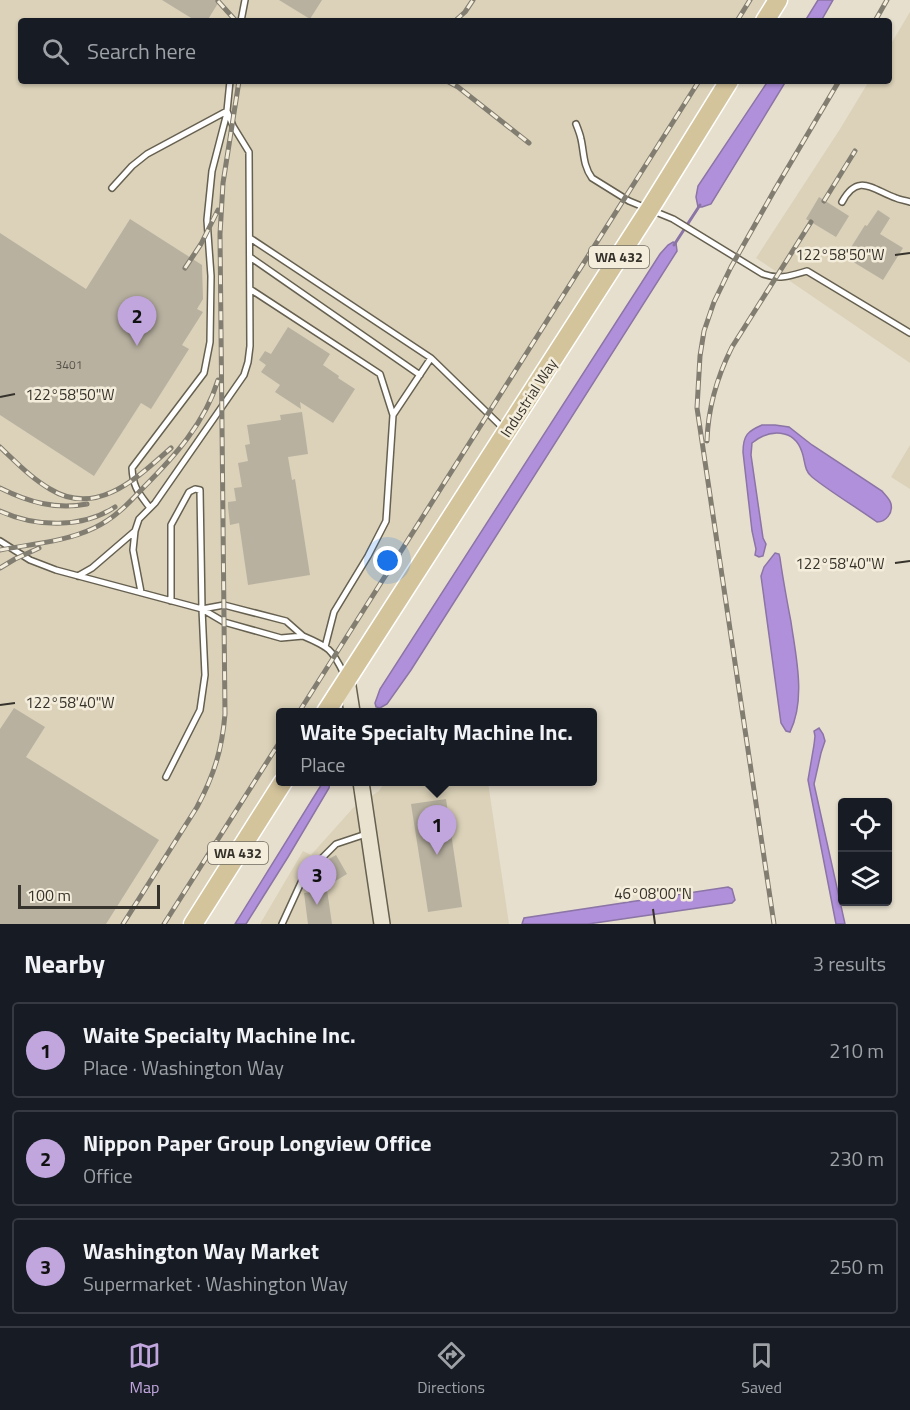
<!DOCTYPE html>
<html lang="en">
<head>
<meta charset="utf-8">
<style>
  body { margin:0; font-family:"Titillium Web",sans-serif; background:#242831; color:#f1f3f6 }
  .controls { position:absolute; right:18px; bottom:18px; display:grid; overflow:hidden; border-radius:6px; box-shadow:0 2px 4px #0004 }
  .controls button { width:54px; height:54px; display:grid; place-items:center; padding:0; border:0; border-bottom:2px solid #363941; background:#171b24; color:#f1f3f6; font:30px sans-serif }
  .scale { position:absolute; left:18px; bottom:15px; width:142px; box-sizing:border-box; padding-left:6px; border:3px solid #36332c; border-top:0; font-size:16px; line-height:21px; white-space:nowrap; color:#36332c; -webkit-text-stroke:4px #f4eddb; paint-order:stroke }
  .you { position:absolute; left:388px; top:561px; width:21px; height:21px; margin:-15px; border:4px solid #fff; border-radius:50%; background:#1a73e8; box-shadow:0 0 0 9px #1a73e833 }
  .badge { display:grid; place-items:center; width:39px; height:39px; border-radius:50%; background:#c0a6dd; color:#111; font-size:20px; font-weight:700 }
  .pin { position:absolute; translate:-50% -50px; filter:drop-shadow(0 2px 3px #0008) }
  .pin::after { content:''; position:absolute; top:32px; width:21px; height:18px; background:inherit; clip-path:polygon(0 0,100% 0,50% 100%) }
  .popup { position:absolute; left:276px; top:708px; width:321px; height:78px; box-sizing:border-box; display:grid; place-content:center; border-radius:6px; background:#171b24; filter:drop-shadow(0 2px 4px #0005); font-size:20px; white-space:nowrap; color:#9ea1a6 }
  .popup b { font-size:22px; color:#f1f3f6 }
  .popup::after { content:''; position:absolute; left:50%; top:100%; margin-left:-12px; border:12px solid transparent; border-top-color:#171b24 }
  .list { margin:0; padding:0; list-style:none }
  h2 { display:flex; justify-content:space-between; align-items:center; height:78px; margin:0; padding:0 24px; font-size:26px }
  h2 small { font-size:20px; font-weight:400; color:#9ea1a6 }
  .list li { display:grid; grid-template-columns:39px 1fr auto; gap:18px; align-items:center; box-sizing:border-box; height:96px; margin:0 12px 12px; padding:0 12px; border:2px solid #363941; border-radius:6px }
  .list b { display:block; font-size:22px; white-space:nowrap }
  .list p { margin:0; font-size:20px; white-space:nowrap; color:#9ea1a6 }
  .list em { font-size:20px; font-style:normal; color:#9ea1a6 }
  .icon { flex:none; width:33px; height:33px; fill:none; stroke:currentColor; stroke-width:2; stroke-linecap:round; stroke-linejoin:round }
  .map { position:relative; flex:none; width:910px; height:924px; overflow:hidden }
  .search { position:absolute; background:#171b24; box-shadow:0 2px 4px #0004; left:18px; right:18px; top:18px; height:66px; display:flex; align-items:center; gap:15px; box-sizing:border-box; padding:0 21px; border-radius:6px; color:#9ea1a6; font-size:22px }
  .sheet { height:402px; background:#171b24 }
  nav { display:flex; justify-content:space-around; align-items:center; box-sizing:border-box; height:84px; border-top:2px solid #363941; background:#171b24; font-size:16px; color:#9ea1a6 }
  nav a { display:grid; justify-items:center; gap:3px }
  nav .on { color:#c0a6dd }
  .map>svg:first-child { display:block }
</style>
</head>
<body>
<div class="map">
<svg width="910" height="924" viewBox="0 0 910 924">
  <rect width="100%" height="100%" fill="#e7dfcd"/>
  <!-- built -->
  <path fill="#dcd2b9" d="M0,0H777L764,21H21V81H726L327,712H281V782L193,924H0Z
    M910,12V363L756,258L840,129L869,81H889V47Z
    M910,445V489L891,477Z
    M385,782H488L509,924H260L303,851L311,855L353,808L379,791Z"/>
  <!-- water -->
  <path fill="#b090da" stroke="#8b74a6" stroke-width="1.5" d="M818,0H833L821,21H805Z
    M768,81H786L711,204L702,207H698L696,197L698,186Z
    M673,242L676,243L677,251L411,670L387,704L380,708L376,707L375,703L380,689L660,254L668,245Z
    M762,425H775L789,427L812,445L882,491C885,495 890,499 891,504C893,513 886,522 877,522C856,507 832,493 812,477C804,471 805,460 802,452C794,428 769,429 752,443L751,455L763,538L766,544L763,556L759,557L755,555L756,549L752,531L743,452C743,435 748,431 762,425Z
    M775,553L779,554L780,558C783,580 787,601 791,622C796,657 806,699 790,732L786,731L781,723L761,576L764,567Z
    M819,728L823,734L825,741L821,753L814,784L845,924H836L808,780L814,745L815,736L814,731Z
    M323,782H330L329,788L288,857L246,924H235Z
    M728,887L732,889L735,900L732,903L588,924H522L524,918Z"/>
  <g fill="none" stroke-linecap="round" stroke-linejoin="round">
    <!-- stream -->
    <path stroke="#8b74a6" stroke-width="3" d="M674,245L700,205"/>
  </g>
  <!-- building -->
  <path fill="#b8b1a0" d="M162,0H220L207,21H196Z
    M279,0H322L310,19Z
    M819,197L849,216L836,237L806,219Z
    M878,210L890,218L880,234L903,248L883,280L845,257L865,225L867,226Z
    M130,219L202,265L203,299L197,309L203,312L182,345L189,349L151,409L141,403L94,476L0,415V233L86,289Z
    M288,327L330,354L323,365L339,376L338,378L355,389L333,423L300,402L301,409L275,392L280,385L261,372L266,365L259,360L265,351L271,354Z
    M302,412L308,454L288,457L292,480L295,479L310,575L248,585L239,523L230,525L228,507V502L236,501L234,488L242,487L238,463L248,461L245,445L250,444L247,425L281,420L280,415Z
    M14,708L45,727L26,757L159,840L106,924H0V729Z
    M446,799L462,907L428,912L411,804Z
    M336,855L347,874L332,883L322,865L327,860Z
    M327,890L332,924H308L304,893Z"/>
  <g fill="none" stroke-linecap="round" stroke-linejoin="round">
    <defs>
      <path id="lane" d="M241,21L245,0
        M576,124C578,129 580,134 581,139C584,152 583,166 592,178L629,201L673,219L763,274C780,280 790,276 807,271L910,333
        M112,188L132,166L147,154L227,111
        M842,202C858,172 873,190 896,198C900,200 905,200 910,202
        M250,238L431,358
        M250,257L420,375
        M250,289L380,374L393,415
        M150,508C139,493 133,488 132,468L204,373L210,342L211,276L207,220L212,171L227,113
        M0,541L30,560L56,570L202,609L224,622L281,638L303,636L286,621L224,605L202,609
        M78,576L92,568L135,531
        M141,592L133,550L135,531L139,519L155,503L244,375L248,362L250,346L249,152L233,126L227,111L230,81
        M303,636C329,647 332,649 344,674
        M325,647L334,612L368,556L386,521L393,415L431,358L504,429
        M166,777L200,710L205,675L202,609L200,490L195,489L189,492L171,525V601
        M282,924L304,876L336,844L366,834"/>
      <path id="secondary" d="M347,680L352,712
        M361,782L382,924"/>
      <path id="primary" d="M765,21L778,0
        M326,712L649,210L729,81
        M193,924L283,782"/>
    </defs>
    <!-- lane casing -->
    <use href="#lane" stroke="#666050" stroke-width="8"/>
    <!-- secondary casing -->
    <use href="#secondary" stroke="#666050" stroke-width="18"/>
    <!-- primary casing -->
    <use href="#primary" stroke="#fff" stroke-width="21"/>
    <!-- lane -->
    <use href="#lane" stroke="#fff" stroke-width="5"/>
    <!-- secondary -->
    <use href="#secondary" stroke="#e9e2ce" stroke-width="15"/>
    <!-- primary -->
    <use href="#primary" stroke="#d4c49c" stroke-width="18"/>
    <defs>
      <path id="rail" d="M218,1L236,21
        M455,21L465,12L473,0
        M737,21L750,0
        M875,21L887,0
        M447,81L458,87L529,143
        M824,201L855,151
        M185,268L201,244L218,210
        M707,441C708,408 717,377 732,347L811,222
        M0,447C16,462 31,478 50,489C97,518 138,477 171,448
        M0,488C28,502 56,510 87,504
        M0,511C35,527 82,529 115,507
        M0,550C31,544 65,542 94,528C114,519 128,504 143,488C174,457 205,423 218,380
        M0,568L15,559L39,548
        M299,712L699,81
        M123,924L197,807C214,775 222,750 225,714L220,234L223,183L239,81
        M164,924L281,740
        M774,924L697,408L700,356L704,331L714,302L731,267L774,191L839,81"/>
    </defs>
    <!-- rail casing -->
    <use href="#rail" stroke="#827d71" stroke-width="5"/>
    <!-- rail -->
    <use href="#rail" stroke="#f4eddb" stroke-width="3" stroke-dasharray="9" stroke-linecap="butt"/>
  </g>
  <!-- ticks -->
  <path fill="none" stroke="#36332c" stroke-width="2" d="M895,255L910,253M0,397L15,394M895,563L910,561M0,705L15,703M653,909L655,924"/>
  <g text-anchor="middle" stroke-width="5" stroke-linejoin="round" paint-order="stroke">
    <!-- number labels -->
    <g font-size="12" fill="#565249">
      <text x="69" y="369">3401</text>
    </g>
    <!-- shield labels -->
    <g fill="#f4eddb" stroke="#6f6b60" stroke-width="1.5">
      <rect x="589" y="246" width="60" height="22" rx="4.5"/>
      <rect x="208" y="842" width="60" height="22" rx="4.5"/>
    </g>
    <g font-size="14" font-weight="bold" fill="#36332c">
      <text x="619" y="262">WA 432</text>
      <text x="238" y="858">WA 432</text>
    </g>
    <!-- street labels -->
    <g font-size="15" fill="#36332c" stroke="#f4eddb">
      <text transform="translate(529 398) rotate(-57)" y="5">Industrial Way</text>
    </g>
  </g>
  <g font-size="15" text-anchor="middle" fill="#36332c" stroke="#f4eddb" stroke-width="5" stroke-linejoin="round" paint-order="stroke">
    <text x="840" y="260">122°58'50"W</text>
    <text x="70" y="400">122°58'50"W</text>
    <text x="840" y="569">122°58'40"W</text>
    <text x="70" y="708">122°58'40"W</text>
    <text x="653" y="899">46°08'00"N</text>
  </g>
</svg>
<div class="controls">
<button><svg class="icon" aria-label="locate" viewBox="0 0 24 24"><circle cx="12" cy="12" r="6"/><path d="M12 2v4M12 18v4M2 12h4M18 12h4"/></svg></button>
<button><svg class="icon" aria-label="layers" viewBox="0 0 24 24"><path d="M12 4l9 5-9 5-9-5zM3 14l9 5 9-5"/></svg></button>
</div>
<div class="scale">100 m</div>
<div class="you"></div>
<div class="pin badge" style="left:437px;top:855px">1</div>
<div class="popup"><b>Waite Specialty Machine Inc.</b>Place</div>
<div class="pin badge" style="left:137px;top:346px">2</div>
<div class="pin badge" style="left:317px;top:905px">3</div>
<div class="search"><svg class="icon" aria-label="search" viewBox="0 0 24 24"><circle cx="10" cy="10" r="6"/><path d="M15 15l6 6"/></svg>Search here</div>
</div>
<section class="sheet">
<h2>Nearby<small>3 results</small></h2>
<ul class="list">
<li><span class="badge">1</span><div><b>Waite Specialty Machine Inc.</b><p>Place · Washington Way</p></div><em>210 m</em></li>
<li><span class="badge">2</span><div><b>Nippon Paper Group Longview Office</b><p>Office</p></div><em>230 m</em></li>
<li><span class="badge">3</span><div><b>Washington Way Market</b><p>Supermarket · Washington Way</p></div><em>250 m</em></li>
</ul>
</section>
<nav>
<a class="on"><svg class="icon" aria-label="map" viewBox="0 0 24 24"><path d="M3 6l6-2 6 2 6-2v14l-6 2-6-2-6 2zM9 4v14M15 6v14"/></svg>Map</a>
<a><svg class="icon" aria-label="directions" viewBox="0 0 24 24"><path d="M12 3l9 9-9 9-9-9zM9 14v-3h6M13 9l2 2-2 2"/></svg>Directions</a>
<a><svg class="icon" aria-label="saved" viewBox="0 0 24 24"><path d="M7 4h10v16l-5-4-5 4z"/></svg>Saved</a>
</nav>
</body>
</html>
